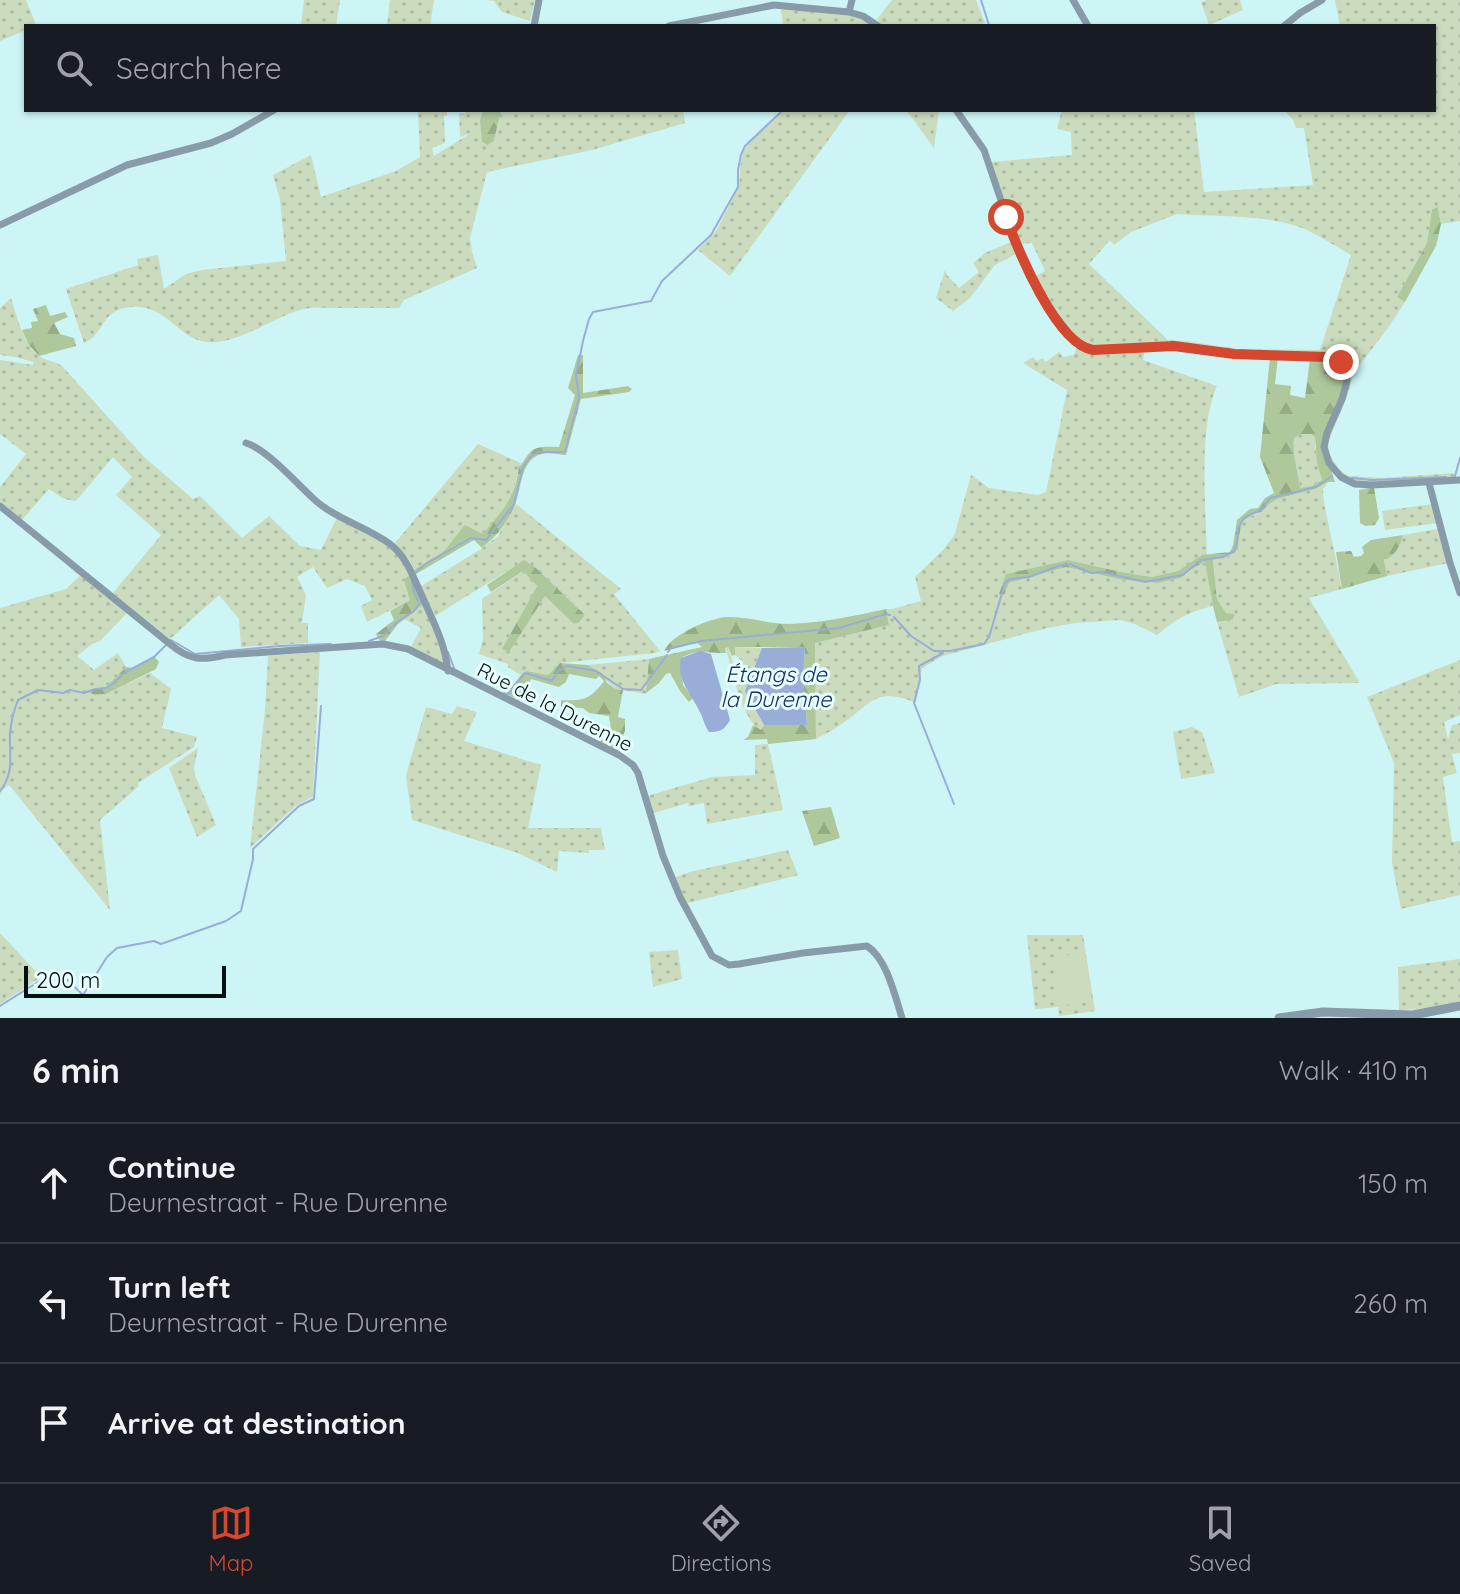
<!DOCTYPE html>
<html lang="en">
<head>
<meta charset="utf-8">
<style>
  body { margin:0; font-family:Quicksand,sans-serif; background:#20242c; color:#f1f3f6 }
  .scale { position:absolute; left:24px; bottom:20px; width:202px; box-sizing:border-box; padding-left:8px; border:4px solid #041112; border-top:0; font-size:22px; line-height:28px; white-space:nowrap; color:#041112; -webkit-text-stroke:6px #e7feff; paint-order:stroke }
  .stop { position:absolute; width:24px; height:24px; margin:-18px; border:6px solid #d3482e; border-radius:50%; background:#fff }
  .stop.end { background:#d3482e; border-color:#fff; box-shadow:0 2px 8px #0008 }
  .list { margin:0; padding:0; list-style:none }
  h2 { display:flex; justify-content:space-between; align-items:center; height:104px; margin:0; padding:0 32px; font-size:34px }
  h2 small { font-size:26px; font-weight:400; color:#9ea1a6 }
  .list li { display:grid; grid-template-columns:52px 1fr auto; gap:24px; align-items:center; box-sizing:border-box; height:120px; padding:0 32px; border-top:2px solid #363941 }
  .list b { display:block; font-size:30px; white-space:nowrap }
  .list p { margin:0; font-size:26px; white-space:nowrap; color:#9ea1a6 }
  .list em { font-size:26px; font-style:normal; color:#9ea1a6 }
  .icon { flex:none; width:44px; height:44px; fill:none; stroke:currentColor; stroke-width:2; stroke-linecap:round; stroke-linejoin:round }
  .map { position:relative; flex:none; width:1460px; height:1018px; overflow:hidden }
  .search { position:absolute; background:#171b24; box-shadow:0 2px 6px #0004; left:24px; right:24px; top:24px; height:88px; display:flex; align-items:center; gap:20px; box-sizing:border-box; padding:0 28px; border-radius:0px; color:#9ea1a6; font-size:30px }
  .sheet { height:464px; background:#171b24 }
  nav { display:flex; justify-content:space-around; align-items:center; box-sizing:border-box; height:112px; border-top:2px solid #363941; background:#171b24; font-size:22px; color:#9ea1a6 }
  nav a { display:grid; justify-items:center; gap:4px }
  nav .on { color:#d3482e }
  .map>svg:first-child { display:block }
</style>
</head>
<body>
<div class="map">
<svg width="1460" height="1018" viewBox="0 0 1460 1018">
  <defs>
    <pattern id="grass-dots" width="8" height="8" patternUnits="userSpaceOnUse" patternTransform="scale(2)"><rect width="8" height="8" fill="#cadbbe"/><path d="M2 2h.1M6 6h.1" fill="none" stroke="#acbba2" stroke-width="1.8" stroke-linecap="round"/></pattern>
    <pattern id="forest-firs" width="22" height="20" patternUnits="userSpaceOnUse" patternTransform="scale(2)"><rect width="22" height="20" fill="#aec89b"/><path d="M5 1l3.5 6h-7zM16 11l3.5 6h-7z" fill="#94ab84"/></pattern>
  </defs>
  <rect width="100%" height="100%" fill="#cdf5f6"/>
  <!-- grass -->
  <path fill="url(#grass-dots)" fill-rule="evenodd" d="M0,0H26L36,25L26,26V30L0,41Z
    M304,0H340L336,26H301Z
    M390,0H434L430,26H387Z
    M486,0H535L530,21L502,12L494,1Z
    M892,0H976L985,23L975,26H882L877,19Z
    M1207,0H1240L1243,10L1209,25L1201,2Z
    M1335,0H1460V221L1441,224L1438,207L1432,209L1427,243L1397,297L1405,302L1388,328L1354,372L1347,397L1328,442L1329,454L1339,469L1348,476L1382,478L1454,473V479L1362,483L1343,477L1331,463L1326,452L1327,437L1343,400L1348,384V368L1339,359L1329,355L1315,354L1234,352L1179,344L1095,348L1083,345L1076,339L1059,318L1033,278L1045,271L1032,243L1018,244L991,162L1072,155L1071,132L1057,129L1062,110H1194L1204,192L1313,185L1304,128H1296L1293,120L1284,110H1434V26H1340ZM1177,214C1215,217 1266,214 1302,228C1319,235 1335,246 1351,255L1320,350L1238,349L1185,341L1168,340L1089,264L1110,240L1114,245L1131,232Z
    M781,8L856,16L874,26H783Z
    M418,110H447V115L444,116L445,143L432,148L434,156L471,133L460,137L459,113H465V110H483L480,120L494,140L501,110H683L685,123L592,150L487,172L470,238L472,252L477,268L404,300L399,308C376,308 353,308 331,308C321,308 309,307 300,310C272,318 237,345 207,342C179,340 166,303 131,307C99,310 105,335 84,343L66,289L138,265L137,259L158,255L164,289L186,274L202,270L286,261L280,200L273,175L311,155L321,197L396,171L420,157Z
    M785,110H850L730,276L698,250L716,231L738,189C741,179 739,168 742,157C746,140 772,122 785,110Z
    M906,110H939L934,148Z
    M1011,242L1016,254L995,265L970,298L953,311L936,298L945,270L947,275L959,288L979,272L973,263L985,253Z
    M11,298C17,316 23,344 39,356C46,361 55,361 62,366L144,457L193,499L200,496L242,538L269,516L300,546L321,550L337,518L391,547L412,573L410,600L367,622L361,606L372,600L365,586L347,579L327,588L313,567L297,577L306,595L302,623H308V643L241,647L239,619L219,595L170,639L113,593L161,535L116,495L132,477L113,457L76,501L64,499L49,489L22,520L0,501V487L26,454L0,434V360L33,365V362L16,357L0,355V308Z
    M1077,346L1145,348L1143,360L1217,386C1198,428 1206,509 1207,555L1178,571L1152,577L1121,572L1068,560L1007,574L1009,583L1066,567L1123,580L1157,583L1187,574L1195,567L1206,562L1213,606C1186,613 1178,618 1157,635L1135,624L1120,620L1075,623L1047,628L943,656L922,668L916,703C876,686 872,703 843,723C835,729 825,734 816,739L815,643L889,625L886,609H892L921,601L915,577L943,550L955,534L971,475L989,488L1038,495L1046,492L1067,390L1023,363L1033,357L1037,361L1042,358L1046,362L1059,352L1063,357L1074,355Z
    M1300,433L1311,434L1315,437V447L1322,480L1312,486L1300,488C1298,472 1292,454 1294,438Z
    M478,444L521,463L510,501L483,535L465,526L444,551L414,570L410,561L395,543Z
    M1328,482L1323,489L1324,503L1342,589L1309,598L1360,683L1276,684L1239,697L1217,622L1228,621L1235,614L1226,613L1217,599L1213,559L1229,556L1239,540L1240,525L1247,518L1261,512L1269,504L1277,499L1315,489Z
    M516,504L621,589L614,594L660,651L655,653L560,663L548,675L528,671L521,675L508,667V664L479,654L483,639L482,599L523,571L537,586L502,649L545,595L574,624L585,615L536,568L523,561L435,616L421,586L481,549L498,536Z
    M1433,504L1437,523L1385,530L1382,511Z
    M1438,529L1448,563L1387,576L1384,560C1394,557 1401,546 1403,535Z
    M66,564L128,612L100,641L92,644L77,656L94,670L118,653L126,667L106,687L102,688L106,694L150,673L171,689L162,728L197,737L194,747L138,783L139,786L100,820L110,910L10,786L8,785L3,789L0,795V608L66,589L80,576Z
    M423,605L433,627L444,662L442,663L411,647L421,628L404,619Z
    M725,647H728L737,674L743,662L735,655L734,647L762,648L745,691L764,725L761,731C739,715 734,673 725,647Z
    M320,652L313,797L297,805L250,848L265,710L268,656Z
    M649,659L646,694L616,689L588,665Z
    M1460,660V715L1444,722L1448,739L1452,725L1460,723V753L1452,754L1457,773L1443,777L1452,842L1460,841V895L1401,909L1392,863L1394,763L1367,697Z
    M457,706L477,712L464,741L541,765L528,828H601L605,850H589V853L559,851L557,872L518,853L412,820L406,775L426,707L452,714Z
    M1192,727L1202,732L1215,773L1181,779L1173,732Z
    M768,744L783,810L707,824L704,803L689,806L688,803L654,813L656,825L647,796L712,777L755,775V745Z
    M198,748L194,768L195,775L216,825L197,837L169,768Z
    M788,850L798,875L688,903L691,910L675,880L676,877L690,872Z
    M0,933L41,977L0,1004Z
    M1027,935H1083L1095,1011L1059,1016L1058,1007L1035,1009Z
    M678,950L682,979L653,987L649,952Z
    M1460,959V1001L1428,1009L1399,1010L1398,967Z"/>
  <!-- forest -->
  <path fill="url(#forest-firs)" fill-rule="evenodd" d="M483,110H501L494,140L488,145L482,142L480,120Z
    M1438,207L1441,224L1436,246L1405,302L1397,297L1427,243L1432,209Z
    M46,305L50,316L65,312L68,317L54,323L60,334L74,338L76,346L39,356L29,345L22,330L32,328L31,322L38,321L33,309Z
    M578,355H583V393L628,386L632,389L629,392L581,399L566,455C559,455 548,452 541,454C519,460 522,493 513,509C504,527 498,535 482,548L474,540L416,574L414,570L444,551L465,525L483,534C503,510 515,498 519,467C522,464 524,460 527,456C534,445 546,447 559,447L575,395L568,388Z
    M1270,357H1278L1275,384L1291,386L1290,395L1305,398L1310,358L1330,359L1340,365L1344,371V385L1322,441L1335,482H1328L1315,489L1277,499L1269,504L1261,512L1251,515L1241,523L1238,547L1235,553L1213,560L1217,599L1226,613L1235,614L1232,620L1217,622L1213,606L1205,562L1195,567L1180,578L1157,583L1123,580L1066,567L1009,583L1004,595L999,594L1006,574L1068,560L1121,572L1152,577L1178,571L1202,555L1230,552L1233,545L1237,520L1250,509L1258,508L1265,498L1274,493L1260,457ZM1300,434H1311L1315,437L1317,462L1322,480L1312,486L1300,488C1298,472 1292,454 1294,438Z
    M1374,487L1379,518L1375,525L1365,526L1360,523L1359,490Z
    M1403,535C1401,546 1394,557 1384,560L1387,576L1342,589L1336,552L1351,551L1354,557L1361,556L1364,553L1362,547L1371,540Z
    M524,560L536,568L585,615L579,622L574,624L545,596L509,652L502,649L537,586L523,571L491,592L487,585Z
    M412,573L423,605L398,624L385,641H380L376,634L394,620L390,611L410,600L404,580Z
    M886,609L889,625L815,643L816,739L768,744L767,739L743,740L748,737L753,725L761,730L764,725L807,724L803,678L805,647H735V655L732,656L728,647L725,648L726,653C707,654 699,648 681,658L683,685L693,698L689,702L680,691L670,673L666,674L659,683L646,693L649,659L702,647L697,643L664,651C671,635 709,618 727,617C747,616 768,624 788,624C821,623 854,616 886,609Z
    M154,656L159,662L156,669L106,694L95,695L88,692L92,689L106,687L126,667L133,668Z
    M560,663L588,665L604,675L607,683L616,689L623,690L618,717L625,719V731L617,750L600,742L602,738L610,740L612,736L609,716L589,713L583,708L561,707V700C583,701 590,700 604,681L599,676L596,679L569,674L566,682L559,687L531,679L520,701L506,694L521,675L527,671L548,675Z
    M831,807L840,838L814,846L802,811Z"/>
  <!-- pitch -->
  <path fill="#cadbbe" d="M1085,953L1092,1002L1058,1006L1052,957Z"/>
  <!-- water -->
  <path fill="#98add8" d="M805,647L803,678L807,725H764L745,691L762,648Z
    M700,651L711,654L730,720C724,730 721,732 709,732C705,726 704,721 701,714C692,695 676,680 681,658Z"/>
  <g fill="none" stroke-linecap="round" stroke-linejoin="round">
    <!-- stream -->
    <path stroke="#98add8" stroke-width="2" d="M981,0L989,25L983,26
      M1455,476L1460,458
      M1352,478L1372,480L1446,477
      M416,572L427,563L471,538L486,540L514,504L523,467L530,457L538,452H565L579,397L576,375L583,341L589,319L593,312L651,301L662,281L711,235L738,187V170L741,155L745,146L783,110
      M412,581L413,589L418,601
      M894,617L911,636L934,651H950L984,644L989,637L1005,583L1010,579L1029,577L1058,566L1070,564L1091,573L1102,572L1145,582L1183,575L1201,560L1223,557L1234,551L1237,542L1238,528L1244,518L1262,509L1270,498L1316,487L1332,476
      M171,640L195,654L279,646L331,644
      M369,641L383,636L397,622L413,612L420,603
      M448,652L454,668
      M668,652L671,648L702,641L839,628L886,614L890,615
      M943,653L919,666L920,680L914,703L954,804
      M504,693L507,695L525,673L552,681L558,671L567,666L596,671L623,689L641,690L667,655
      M0,791C15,773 9,754 10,733C11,723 14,710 18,700L38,690L63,693L70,690L84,693L95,689L106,688L114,683L124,673L154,657L166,645
      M0,1006L57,970L83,995L107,957L117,948L154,941L161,944L226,921L241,911L253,859V849L299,806L314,799L321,706"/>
    <!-- minor -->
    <path stroke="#879ca8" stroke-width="7" d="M1073,0L1088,26
      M849,12L852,0
      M534,26L539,0
      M669,26L774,5L849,12L863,16L878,26
      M1284,26L1300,13L1322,0
      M956,110L984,150L1014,239L1031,279L1049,308L1071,336L1081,346L1093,350L1174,346L1234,354L1309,356L1333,358L1341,362L1345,367L1347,381L1342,399L1327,433L1324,447L1329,463L1341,477L1355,484L1372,485L1460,480
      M0,225L127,165L211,143L232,134L274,110
      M246,443C267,449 298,485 316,501C338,520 367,527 390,544C407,557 413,577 422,596C433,621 445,643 448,671
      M1429,483L1450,563L1460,593
      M0,506L170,644C189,660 201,661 225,655L383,644L408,649L619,755L633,765L638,773L663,856L680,897L712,956L729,965L739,964L803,953L867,946C887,959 895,996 902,1018"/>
    <!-- tertiary -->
    <path stroke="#879ca8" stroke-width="9" d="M1279,1018L1323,1012L1413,1015L1460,1006"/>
  </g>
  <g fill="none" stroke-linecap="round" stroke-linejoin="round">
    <!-- route -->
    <path stroke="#d3482e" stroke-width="10" d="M1006,217C1018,250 1056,344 1093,350L1174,346L1234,354L1328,357L1341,362"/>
  </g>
  <g text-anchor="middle" stroke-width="6" stroke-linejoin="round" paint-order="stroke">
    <!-- street labels -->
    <g font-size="20" fill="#041112" stroke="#e7feff">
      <text transform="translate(555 707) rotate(27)" y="7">Rue de la Durenne</text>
    </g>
    <!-- water labels -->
    <g font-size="22" font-style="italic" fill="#1a3064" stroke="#e7feff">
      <text x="776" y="682">Étangs de<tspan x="776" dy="25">la Durenne</tspan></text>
    </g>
  </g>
</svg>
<div class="scale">200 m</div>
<div class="stop" style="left:1006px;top:217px"></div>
<div class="stop end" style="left:1341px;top:362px"></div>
<div class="search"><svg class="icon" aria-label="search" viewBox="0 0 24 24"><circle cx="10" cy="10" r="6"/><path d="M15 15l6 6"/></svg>Search here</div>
</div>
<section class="sheet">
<h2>6 min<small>Walk · 410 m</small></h2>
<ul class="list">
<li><svg class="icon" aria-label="ahead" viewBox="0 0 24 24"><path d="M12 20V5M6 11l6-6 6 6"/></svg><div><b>Continue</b><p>Deurnestraat - Rue Durenne</p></div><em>150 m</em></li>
<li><svg class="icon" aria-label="left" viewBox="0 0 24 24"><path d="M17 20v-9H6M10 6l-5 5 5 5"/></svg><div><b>Turn left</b><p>Deurnestraat - Rue Durenne</p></div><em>260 m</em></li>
<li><svg class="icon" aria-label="arrive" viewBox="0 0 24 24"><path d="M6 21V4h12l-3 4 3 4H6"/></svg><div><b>Arrive at destination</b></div></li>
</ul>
</section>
<nav>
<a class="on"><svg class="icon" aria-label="map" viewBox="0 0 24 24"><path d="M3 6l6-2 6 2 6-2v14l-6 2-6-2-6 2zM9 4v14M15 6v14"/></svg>Map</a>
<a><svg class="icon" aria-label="directions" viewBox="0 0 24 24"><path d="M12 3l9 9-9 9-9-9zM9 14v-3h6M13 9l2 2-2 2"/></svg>Directions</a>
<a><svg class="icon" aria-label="saved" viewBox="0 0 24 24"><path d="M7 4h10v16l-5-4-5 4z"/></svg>Saved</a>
</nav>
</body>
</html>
